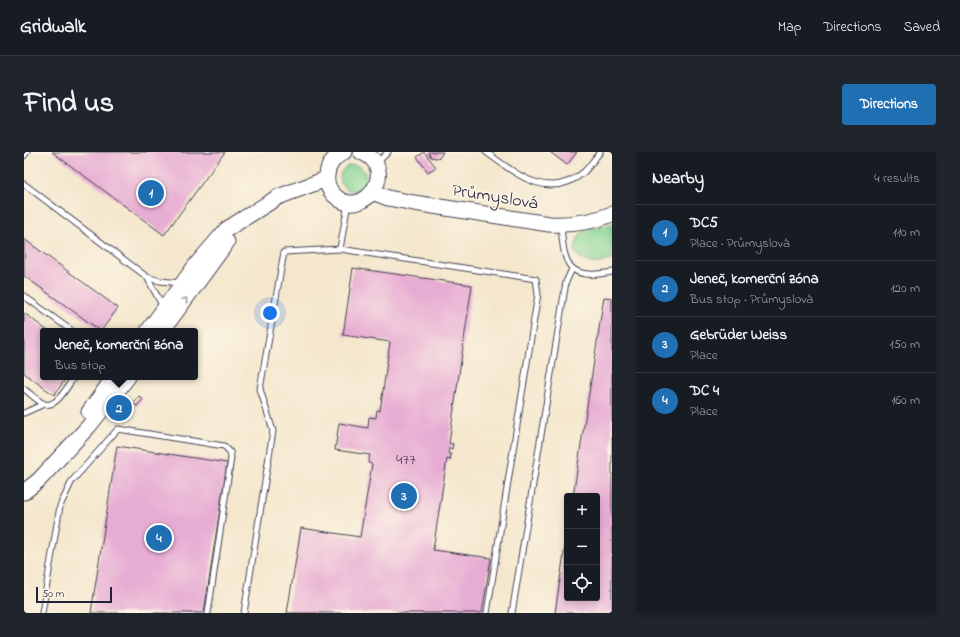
<!DOCTYPE html>
<html lang="en">
<head>
<meta charset="utf-8">
<style>
  body { margin:0; font-family:"Indie Flower",sans-serif; background:#20242c; color:#f1f3f6 }
  .controls { position:absolute; right:12px; bottom:12px; display:grid; overflow:hidden; border-radius:4px; box-shadow:0 2px 6px #0003 }
  .controls button { width:36px; height:36px; display:grid; place-items:center; padding:0; border:0; border-bottom:1px solid #363941; background:#171b24; color:#f1f3f6; font:20px sans-serif }
  .scale { position:absolute; left:12px; bottom:10px; width:76px; box-sizing:border-box; padding-left:4px; border:2px solid #22223b; border-top:0; font-size:11px; line-height:14px; white-space:nowrap; color:#22223b; -webkit-text-stroke:3px #fcf5e5; paint-order:stroke }
  .you { position:absolute; left:246px; top:161px; width:14px; height:14px; margin:-10px; border:3px solid #fff; border-radius:50%; background:#1a73e8; box-shadow:0 0 0 6px #1a73e833 }
  .badge { display:grid; place-items:center; width:26px; height:26px; border-radius:50%; background:#1f6fb2; color:#fff; font-size:13px; font-weight:700 }
  .pin { position:absolute; translate:-50% -50%; border:2px solid #fff; box-shadow:0 1px 4px #0006 }
  .popup { position:absolute; left:16px; top:176px; width:158px; height:52px; box-sizing:border-box; display:grid; place-content:center; border-radius:4px; background:#171b24; filter:drop-shadow(0 1px 3px #0005); font-size:13px; white-space:nowrap; color:#9ea1a6 }
  .popup b { font-size:15px; color:#f1f3f6 }
  .popup::after { content:''; position:absolute; left:50%; top:100%; margin-left:-8px; border:8px solid transparent; border-top-color:#171b24 }
  .list { margin:0; padding:0; list-style:none }
  h2 { display:flex; justify-content:space-between; align-items:center; height:52px; margin:0; padding:0 16px; font-size:17px }
  h2 small { font-size:13px; font-weight:400; color:#9ea1a6 }
  .list li { display:grid; grid-template-columns:26px 1fr auto; gap:12px; align-items:center; box-sizing:border-box; height:56px; padding:0 16px; border-top:1px solid #363941 }
  .list b { display:block; font-size:15px; white-space:nowrap }
  .list p { margin:0; font-size:13px; white-space:nowrap; color:#9ea1a6 }
  .list em { font-size:13px; font-style:normal; color:#9ea1a6 }
  .icon { flex:none; width:22px; height:22px; fill:none; stroke:currentColor; stroke-width:2; stroke-linecap:round; stroke-linejoin:round }
  .map { position:relative; flex:none; width:588px; height:461px; overflow:hidden; border-radius:4px }
  header { display:flex; align-items:center; gap:24px; box-sizing:border-box; height:56px; padding:0 20px; background:#171b24; border-bottom:1px solid #363941 }
  header strong { font-size:19px }
  nav { display:flex; gap:22px; margin-inline-start:auto; font-size:14px }
  .intro { display:flex; align-items:center; justify-content:space-between; box-sizing:border-box; height:96px; padding:0 24px }
  h1 { margin:0; font-size:28px }
  .button { padding:10px 18px; border-radius:4px; background:#1f6fb2; color:#fff; font-size:14px; font-weight:700 }
  main { display:flex; gap:24px; padding:0 24px }
  aside { flex:1; background:#171b24; border-radius:4px; box-shadow:0 2px 6px #0003 }
  .map>svg:first-child { display:block }
</style>
</head>
<body>
<header>
<strong>Gridwalk</strong>
<nav><a>Map</a><a>Directions</a><a>Saved</a></nav>
</header>
<div class="intro"><h1>Find us</h1><a class="button">Directions</a></div>
<main>
<div class="map">
<svg width="588" height="461" viewBox="0 0 588 461">
  <rect width="100%" height="100%" fill="#fcf5e5"/>
  <filter id="ink" filterUnits="userSpaceOnUse"><feTurbulence type="fractalNoise" baseFrequency=".025" numOctaves="2"/><feDisplacementMap in="SourceGraphic" scale="8" xChannelSelector="R" yChannelSelector="G"/><feConvolveMatrix kernelMatrix="1 2 1 2 8 2 1 2 1" color-interpolation-filters="sRGB"/></filter>
  <filter id="wash" filterUnits="userSpaceOnUse"><feTurbulence type="fractalNoise" baseFrequency=".012" numOctaves="4" result="noise"/><feDisplacementMap in="SourceGraphic" scale="16" xChannelSelector="R" yChannelSelector="G"/><feGaussianBlur stdDeviation="0.9" result="paint"/><feColorMatrix in="noise" values="0 0 0 0 0 0 0 0 0 0 0 0 0 0 0 0 0 1.4 0 .05"/><feComposite in="paint" operator="in"/></filter>
  <g filter="url(#wash)">
    <rect width="100%" height="100%" fill="#f4e7cd"/>
    <!-- green -->
    <path fill="#84d494" stroke="#537b68" d="M316 26a13 13 0 1 1 26 0a13 13 0 1 1-26 0Z
      M588,71V108C571,113 564,114 551,101C553,72 566,80 588,71Z"/>
    <g id="blocks">
      <!-- building -->
      <path fill="#e7acd3" d="M28,0H201L140,83Z
        M400,0L412,15L404,20L393,5Z
        M404,0H419L416,5L412,6L407,5Z
        M526,0H553L543,13Z
        M0,87L94,156L77,179L0,124Z
        M329,116L448,133L425,291L429,292L428,297L425,296L424,302H427L426,308L423,307L409,398L467,406L458,461H263L277,376L336,385L348,312L344,311L346,303L311,298L315,271L344,276L345,265L352,266L353,258L356,259L366,190L319,183Z
        M580,145L588,146V461H531L542,388L543,446H573V344H549Z
        M0,161L24,179H19V225H43L30,243L0,221Z
        M115,244L119,247L113,254L109,252Z
        M93,294L203,311L180,461H67Z"/>
    </g>
  </g>
  <g filter="url(#ink)">
    <use href="#blocks" fill-opacity="0" stroke="#424051" stroke-width="1"/>
    <g fill="none" stroke-linecap="round" stroke-linejoin="round">
      <defs>
        <path id="lane" d="M462,0C492,22 525,50 560,20C566,14 571,6 576,0
          M0,4L3,0
          M352,12L364,0
          M0,32L123,125L136,129L157,131
          M537,74C540,112 543,129 588,120
          M316,97L324,51
          M123,125L139,155
          M0,144L48,179
          M0,237C6,241 14,250 21,252C33,256 44,233 50,225
          M0,261L20,252
          M18,461L36,354L48,329L94,277L200,294L206,300L207,306L184,461
          M220,461L249,279L236,237L260,100L316,97L512,127L514,142L463,461
          M488,461L542,130L548,117"/>
        <path id="secondary" d="M320,0C310,5 304,12 303,23C302,31 305,38 310,43C339,72 377,15 337,0
          M349,40L364,46L390,51L525,72C546,73 569,70 588,62
          M124,179L172,113L203,77L254,45L302,27
          M138,179L203,90
          M65,260L90,225
          M0,340L15,328L65,274L104,225"/>
      </defs>
      <!-- lane casing -->
      <use href="#lane" stroke="#424051" stroke-width="7"/>
      <!-- secondary casing -->
      <use href="#secondary" stroke="#424051" stroke-width="17"/>
      <!-- lane -->
      <use href="#lane" stroke="#fff" stroke-width="5"/>
      <!-- secondary -->
      <use href="#secondary" stroke="#fff" stroke-width="15"/>
    </g>
    <!-- one-way arrows -->
    <defs><path id="oneway-chevron" d="M-2-3.5L2.5 0L-2 3.5" fill="none" stroke-width="1.6" stroke-linecap="round" stroke-linejoin="round"/></defs>
    <use stroke="#9c9ca7" href="#oneway-chevron" transform="translate(161 148) rotate(-54)"/>
  </g>
  <g text-anchor="middle" stroke-width="3.5" stroke-linejoin="round" paint-order="stroke">
    <!-- number labels -->
    <g font-size="16" fill="#534461">
      <text x="382" y="312">477</text>
    </g>
    <!-- street labels -->
    <g font-size="18" fill="#22223b" stroke="#fcf5e5">
      <text transform="translate(471 44) rotate(9)" y="6">Průmyslová</text>
    </g>
  </g>
</svg>
<div class="controls">
<button>+</button>
<button>−</button>
<button><svg class="icon" aria-label="locate" viewBox="0 0 24 24"><circle cx="12" cy="12" r="6"/><path d="M12 2v4M12 18v4M2 12h4M18 12h4"/></svg></button>
</div>
<div class="scale">50 m</div>
<div class="you"></div>
<div class="pin badge" style="left:127px;top:41px">1</div>
<div class="pin badge" style="left:95px;top:256px">2</div>
<div class="popup"><b>Jeneč, komerční zóna</b>Bus stop</div>
<div class="pin badge" style="left:380px;top:344px">3</div>
<div class="pin badge" style="left:135px;top:386px">4</div>
</div>
<aside>
<h2>Nearby<small>4 results</small></h2>
<ul class="list">
<li><span class="badge">1</span><div><b>DC5</b><p>Place · Průmyslová</p></div><em>110 m</em></li>
<li><span class="badge">2</span><div><b>Jeneč, komerční zóna</b><p>Bus stop · Průmyslová</p></div><em>120 m</em></li>
<li><span class="badge">3</span><div><b>Gebrüder Weiss</b><p>Place</p></div><em>150 m</em></li>
<li><span class="badge">4</span><div><b>DC 4</b><p>Place</p></div><em>160 m</em></li>
</ul>
</aside>
</main>
</body>
</html>
